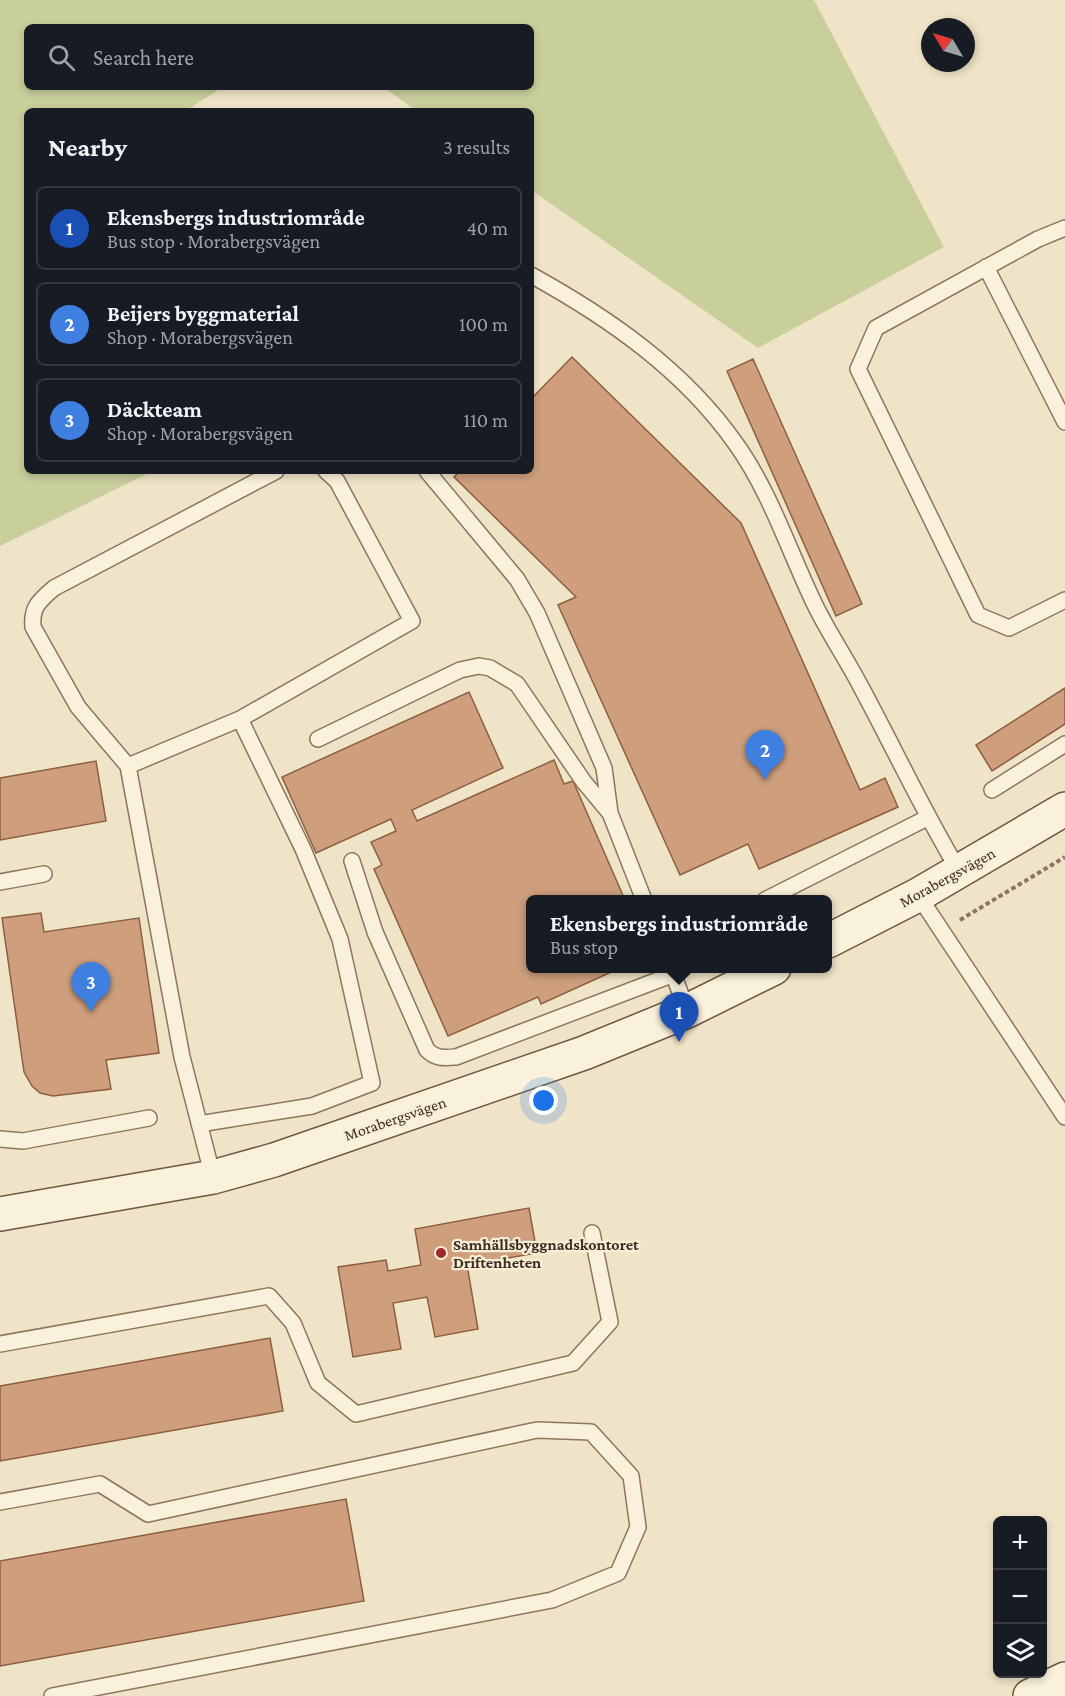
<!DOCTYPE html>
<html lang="en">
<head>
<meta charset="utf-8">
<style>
  body { margin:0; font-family:"Crimson Pro",serif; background:#20242c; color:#f1f3f6 }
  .controls { position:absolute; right:18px; bottom:18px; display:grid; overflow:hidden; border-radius:9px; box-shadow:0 3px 9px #0003 }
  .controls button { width:54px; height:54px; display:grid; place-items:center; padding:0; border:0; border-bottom:2px solid #363941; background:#171b24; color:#f1f3f6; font:30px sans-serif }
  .compass { position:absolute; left:921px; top:18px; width:54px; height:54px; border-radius:50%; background:#171b24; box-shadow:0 3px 9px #0003; rotate:308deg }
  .you { position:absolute; left:544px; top:1101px; width:21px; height:21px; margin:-15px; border:4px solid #fff; border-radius:50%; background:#1a73e8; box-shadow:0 0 0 9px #1a73e833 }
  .badge { display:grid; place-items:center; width:39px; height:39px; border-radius:50%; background:#2563eb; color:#fff; font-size:20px; font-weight:700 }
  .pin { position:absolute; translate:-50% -50px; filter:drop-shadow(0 2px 3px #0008) }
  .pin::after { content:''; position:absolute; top:32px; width:21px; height:18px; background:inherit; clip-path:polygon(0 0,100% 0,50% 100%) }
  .popup { position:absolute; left:526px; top:895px; width:306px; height:78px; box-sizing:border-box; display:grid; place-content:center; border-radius:9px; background:#171b24; filter:drop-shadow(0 2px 4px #0005); font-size:20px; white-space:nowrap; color:#9ea1a6 }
  .popup b { font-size:22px; color:#f1f3f6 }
  .popup::after { content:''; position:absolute; left:50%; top:100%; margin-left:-12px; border:12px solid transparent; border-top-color:#171b24 }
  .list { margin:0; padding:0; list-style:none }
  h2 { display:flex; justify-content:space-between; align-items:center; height:78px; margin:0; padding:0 24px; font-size:26px }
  h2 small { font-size:20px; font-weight:400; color:#9ea1a6 }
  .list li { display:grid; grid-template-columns:39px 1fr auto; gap:18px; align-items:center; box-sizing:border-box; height:84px; margin:0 12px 12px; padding:0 12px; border:2px solid #363941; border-radius:9px }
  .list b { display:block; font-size:22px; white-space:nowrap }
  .list p { margin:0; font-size:20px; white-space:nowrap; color:#9ea1a6 }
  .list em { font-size:20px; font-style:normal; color:#9ea1a6 }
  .icon { flex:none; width:33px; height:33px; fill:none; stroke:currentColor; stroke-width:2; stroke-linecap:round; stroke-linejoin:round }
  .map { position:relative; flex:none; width:1065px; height:1696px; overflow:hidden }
  .search { position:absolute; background:#171b24; box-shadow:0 3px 9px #0003; left:24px; top:24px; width:510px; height:66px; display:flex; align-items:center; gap:15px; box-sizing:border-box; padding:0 21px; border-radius:9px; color:#9ea1a6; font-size:22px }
  .panel { position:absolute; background:#171b24; box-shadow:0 3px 9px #0003; left:24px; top:108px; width:510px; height:366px; border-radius:9px }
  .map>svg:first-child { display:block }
</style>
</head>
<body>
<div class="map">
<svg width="1065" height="1696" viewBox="0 0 1065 1696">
  <rect width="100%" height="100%" fill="#f0e4c8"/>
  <!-- green -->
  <path fill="#c9cf9b" d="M0,0H814L944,247L758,348L531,190V111H417L383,87H531V27H27V87H223L185,111H27V471H153L0,546Z"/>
  <!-- building -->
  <path fill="#cf9f7d" stroke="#8d5f41" stroke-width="1.5" d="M572,357L741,523L860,790L885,778L898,807L759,869L748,844L680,875L558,605L576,597L454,477L460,471H531V399Z
    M753,359L862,604L836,616L727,371Z
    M1065,688V724L992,771L976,745Z
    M469,692L503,768L412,810L417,821L554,760L564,784L573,781L625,900H530V968H620L541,1004L538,997L448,1036L374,869L382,865L371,842L396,831L391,819L316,853L282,777Z
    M96,761L106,821L0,840V778Z
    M41,913L44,932L139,918L159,1053L106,1060L111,1089L53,1096L40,1093L32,1086L24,1072L2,918Z
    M529,1208L537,1253L467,1265L478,1329L435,1337L427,1297L393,1303L401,1349L353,1357L338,1267L386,1260L388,1271L421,1265L415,1229Z
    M270,1338L283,1411L0,1461V1386Z
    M346,1499L364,1601L0,1666V1561Z"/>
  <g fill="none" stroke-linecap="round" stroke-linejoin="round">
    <defs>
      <path id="lane" d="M1065,228L1038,239L876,328L858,369L978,615L1009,628L1065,600
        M986,267L1065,422
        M531,275C609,318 684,370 736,444C771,493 790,554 816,607C830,635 847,660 861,687C894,748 923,811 959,871
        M427,471L517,579L537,613L604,768L610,813L644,900
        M318,739L460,670L479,666L490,668L517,684L584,782L609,812
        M128,766L240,719L412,621L337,481L326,471
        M992,790L1065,744
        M352,861L375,932L427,1050C436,1059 444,1058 456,1057L674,974
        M0,882L44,874
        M918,895L1065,1117
        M765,900L927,818
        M671,968L687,1011
        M199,1124L312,1106L372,1083L340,939L303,849L240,719
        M0,1139L23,1141L149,1118
        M213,1177L182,1057L128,766L78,707L33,627C31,607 40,600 54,588L276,471
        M0,1344L269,1296L293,1323L318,1383L356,1414L573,1363L610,1322L592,1233
        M0,1502L100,1484L148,1514L537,1430L591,1432L631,1476L638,1527L618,1573L552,1600L52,1696"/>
      <path id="secondary" d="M828,941L918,895L1065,809
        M0,1214L213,1177L274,1160L584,1053L687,1011L774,968
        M1030,1696L1065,1679"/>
    </defs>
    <!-- lane casing -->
    <use href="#lane" stroke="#8d765c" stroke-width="18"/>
    <!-- secondary casing -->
    <use href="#secondary" stroke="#6f573f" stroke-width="36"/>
    <!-- path -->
    <path stroke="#8d765c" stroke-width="4" stroke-dasharray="4.5 3" stroke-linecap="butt" d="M960,920L1065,857"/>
    <!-- lane -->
    <use href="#lane" stroke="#faf1dc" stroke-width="15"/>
    <!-- secondary -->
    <use href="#secondary" stroke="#faf1dc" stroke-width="33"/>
  </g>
  <!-- markers -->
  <circle fill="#9e2a2b" stroke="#f7eed8" stroke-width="2" cx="441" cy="1253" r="6"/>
  <g text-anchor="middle" stroke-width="4.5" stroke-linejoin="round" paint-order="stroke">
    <!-- street labels -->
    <g font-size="16" fill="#3d2e20" stroke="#f7eed8">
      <text transform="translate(947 877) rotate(-29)" y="6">Morabergsvägen</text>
      <text transform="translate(395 1118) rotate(-19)" y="6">Morabergsvägen</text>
    </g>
    <!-- poi labels -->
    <g font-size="16" font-weight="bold" fill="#3d2e20" stroke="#f7eed8" text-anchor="start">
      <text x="453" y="1250">Samhällsbyggnadskontoret<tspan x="453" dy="18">Driftenheten</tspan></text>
    </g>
  </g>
</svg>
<div class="controls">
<button>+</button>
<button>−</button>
<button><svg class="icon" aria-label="layers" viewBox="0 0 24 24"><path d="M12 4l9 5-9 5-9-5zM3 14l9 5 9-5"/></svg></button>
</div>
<svg class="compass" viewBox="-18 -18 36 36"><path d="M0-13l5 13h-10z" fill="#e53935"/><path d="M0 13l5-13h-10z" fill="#9ea1a6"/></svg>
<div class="you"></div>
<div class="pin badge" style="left:679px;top:1042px;background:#1a4fb4">1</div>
<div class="popup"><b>Ekensbergs industriområde</b>Bus stop</div>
<div class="pin badge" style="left:765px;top:780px;background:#3f7fe0">2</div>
<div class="pin badge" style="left:91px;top:1012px;background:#3f7fe0">3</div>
<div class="search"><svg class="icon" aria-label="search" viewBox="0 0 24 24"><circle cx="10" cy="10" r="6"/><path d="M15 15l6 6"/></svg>Search here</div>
<section class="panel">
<h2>Nearby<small>3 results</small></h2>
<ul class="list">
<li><span class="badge" style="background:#1a4fb4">1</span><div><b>Ekensbergs industriområde</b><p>Bus stop · Morabergsvägen</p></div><em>40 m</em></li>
<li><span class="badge" style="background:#3f7fe0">2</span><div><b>Beijers byggmaterial</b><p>Shop · Morabergsvägen</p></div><em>100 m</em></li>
<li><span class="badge" style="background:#3f7fe0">3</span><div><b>Däckteam</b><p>Shop · Morabergsvägen</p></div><em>110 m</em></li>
</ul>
</section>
</div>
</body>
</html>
